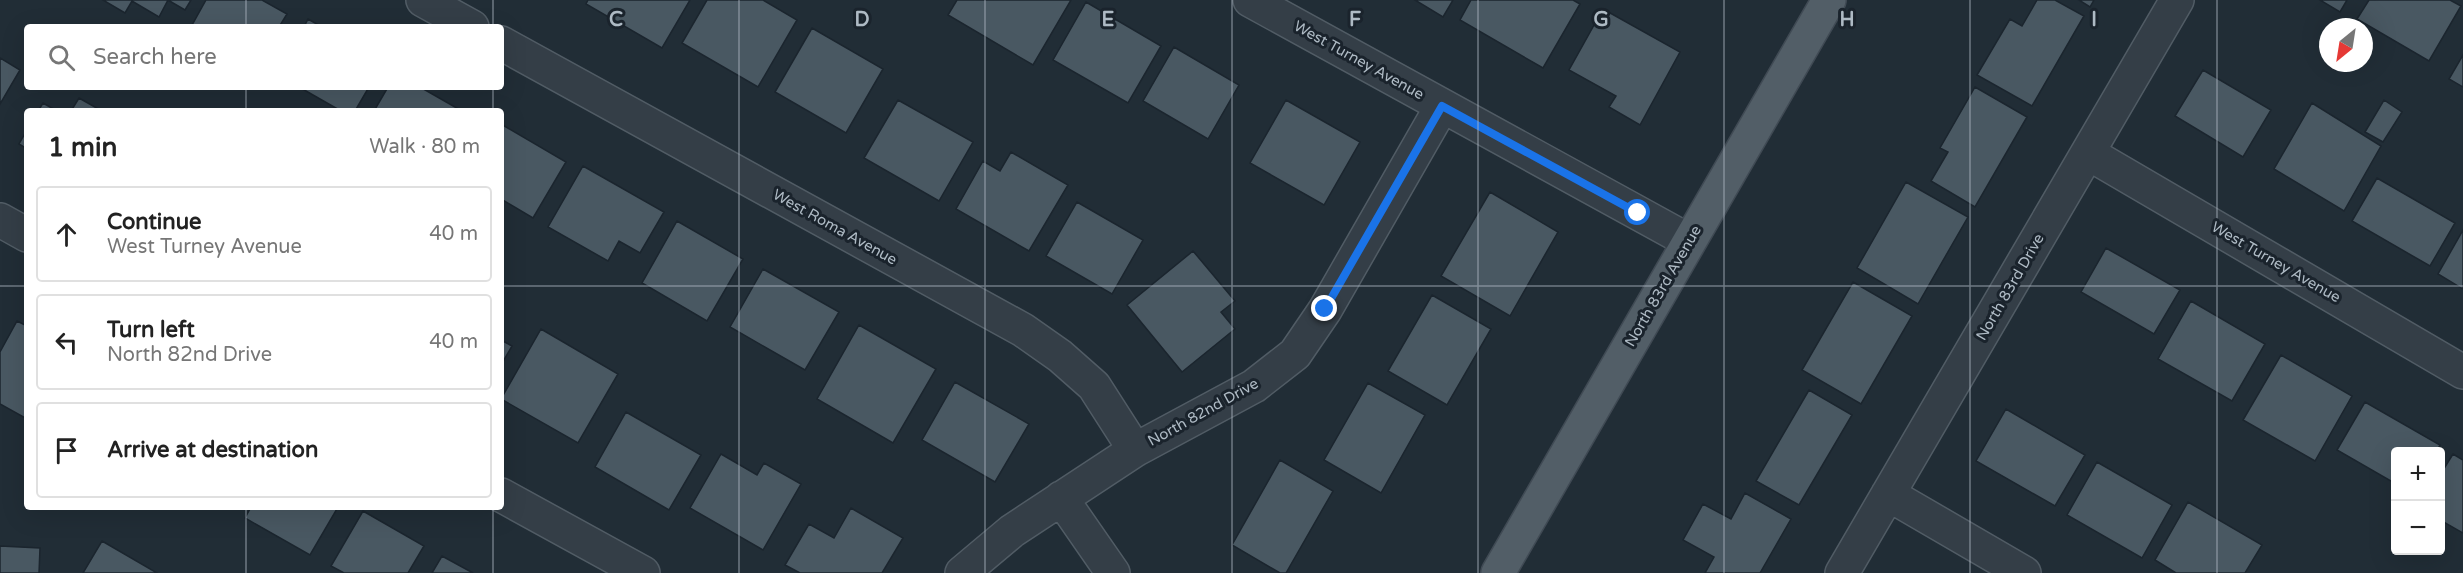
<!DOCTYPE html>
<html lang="en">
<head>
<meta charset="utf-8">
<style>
  body { margin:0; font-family:"Varela Round",sans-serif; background:#f6f6f6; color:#222 }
  .controls { position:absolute; right:18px; bottom:18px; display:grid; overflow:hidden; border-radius:6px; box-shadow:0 6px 24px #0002 }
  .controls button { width:54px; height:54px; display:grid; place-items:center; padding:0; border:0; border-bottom:2px solid #e0e0e0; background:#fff; color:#222; font:30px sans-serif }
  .compass { position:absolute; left:2319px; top:18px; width:54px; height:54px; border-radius:50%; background:#fff; box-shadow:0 6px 24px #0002; rotate:210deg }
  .stop { position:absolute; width:18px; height:18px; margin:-14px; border:4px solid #1a73e8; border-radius:50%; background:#fff }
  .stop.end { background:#1a73e8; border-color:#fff; box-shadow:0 2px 6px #0008 }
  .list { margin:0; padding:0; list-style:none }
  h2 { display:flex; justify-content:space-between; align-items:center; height:78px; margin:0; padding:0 24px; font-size:26px }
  h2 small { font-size:20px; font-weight:400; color:#767676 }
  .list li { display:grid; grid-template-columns:39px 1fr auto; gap:18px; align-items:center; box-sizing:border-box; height:96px; margin:0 12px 12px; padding:0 12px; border:2px solid #e0e0e0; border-radius:6px }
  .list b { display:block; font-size:22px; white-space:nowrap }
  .list p { margin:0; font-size:20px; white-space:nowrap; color:#767676 }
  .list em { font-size:20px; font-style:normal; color:#767676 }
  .icon { flex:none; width:33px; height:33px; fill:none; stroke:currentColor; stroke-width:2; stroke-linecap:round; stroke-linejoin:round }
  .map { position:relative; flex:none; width:2463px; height:573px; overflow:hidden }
  .search { position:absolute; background:#fff; box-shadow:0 6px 24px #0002; left:24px; top:24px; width:480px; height:66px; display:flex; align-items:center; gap:15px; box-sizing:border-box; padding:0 21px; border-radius:6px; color:#767676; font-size:22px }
  .panel { position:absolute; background:#fff; box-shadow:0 6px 24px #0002; left:24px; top:108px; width:480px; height:402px; border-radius:6px }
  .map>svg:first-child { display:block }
</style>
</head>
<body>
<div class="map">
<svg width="2463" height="573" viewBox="0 0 2463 573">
  <rect width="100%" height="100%" fill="#212d36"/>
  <!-- building -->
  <path fill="#495862" stroke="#1b252e" stroke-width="1.5" d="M103,0H191L185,10L168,0L159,17L132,1L125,13Z
    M206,0H262L287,14L279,27H191Z
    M588,0H690L662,48L586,4Z
    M707,0H763L797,20L758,87L682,43Z
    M957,0H1071L1033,65L948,15Z
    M1415,0H1453L1443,17Z
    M1471,0H1573L1580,4L1543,68L1460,20Z
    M2037,0H2055L2084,16L2032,106L1977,75L2010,19L2022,26Z
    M2079,0H2094L2090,7Z
    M2320,0H2347L2340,12Z
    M2369,0H2450L2461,6L2429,61L2357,19Z
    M1086,2L1161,46L1128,103L1053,60Z
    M1603,9L1680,52L1640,125L1609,107L1616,96L1569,70Z
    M308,19L322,27H304Z
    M812,28L883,69L846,133L775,92Z
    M1174,47L1239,85L1208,139L1143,101Z
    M2463,55V87L2449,79Z
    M0,58L20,70L0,104Z
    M2203,70L2271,110L2243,157L2175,116Z
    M299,87H369L355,111H341Z
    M388,87H420L462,111H374Z
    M1975,87L2027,117L1975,207L1931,181L1948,152L1940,148Z
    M79,98L102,111H71Z
    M898,100L973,142L939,201L864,158Z
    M1286,100L1360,142L1324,205L1250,163Z
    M2384,100L2402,112L2383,142L2365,132Z
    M43,103L57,111H38Z
    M2312,103L2381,146L2344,211L2274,169Z
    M501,124L566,162L533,218L501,199Z
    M27,130V149L19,144Z
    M1011,152L1068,185L1029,251L956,209L983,161L1000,171Z
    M583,166L664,212L640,253L619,241L608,261L548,227Z
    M2377,178L2455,223L2430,266L2352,221Z
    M1906,182L1968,217L1918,304L1857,268Z
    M1490,192L1558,232L1510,316L1441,276Z
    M1077,202L1143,240L1112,294L1046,256Z
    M677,221L743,259L707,321L642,283Z
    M2463,230V289L2438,274Z
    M2106,248L2180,290L2154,334L2081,292Z
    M1193,251L1235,301L1221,312L1235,329L1182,372L1127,305Z
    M763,269L839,312L805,370L730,327Z
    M1853,282L1912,316L1861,404L1802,370Z
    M1432,295L1491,329L1447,405L1388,371Z
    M2191,301L2265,344L2232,401L2158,359Z
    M17,321L27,326V419L0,404V352Z
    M859,325L936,369L893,443L817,399Z
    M541,329L618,374L578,443L501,399Z
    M501,340L512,346L501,365Z
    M2281,355L2352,396L2315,461L2243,420Z
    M955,382L1029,424L995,482L922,440Z
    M1368,383L1425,415L1381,493L1324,460Z
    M1809,390L1852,415L1799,505L1756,481Z
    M2365,402L2440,445L2436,452H2396V484L2337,450Z
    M2006,409L2085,455L2055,506L1976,461Z
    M626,412L701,455L669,510L595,467Z
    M721,454L757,475L764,463L801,484L763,550L690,508Z
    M2453,454L2463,460V533L2440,520V475Z
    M1280,460L1333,491L1286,573H1280L1232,545Z
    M2097,462L2172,505L2142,558L2067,515Z
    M1745,493L1791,519L1760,573H1705L1714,557L1683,540L1703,504L1731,519Z
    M2188,502L2262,545L2245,573H2176L2155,560Z
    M251,507H338L310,555L245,518Z
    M851,508L903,538L882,573H800L785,565L809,524L834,538Z
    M363,511L424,546L408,573H344L331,566Z
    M102,541L157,573H83Z
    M0,546L40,548L39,573H0Z
    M442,556L473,573H432Z"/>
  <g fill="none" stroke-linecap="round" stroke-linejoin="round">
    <defs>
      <path id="minor" d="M423,0L472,27
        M1250,0L1689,241
        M501,43L1023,330L1060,356L1094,386L1135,450
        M2088,153L2463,372
        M0,220L27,235
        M1888,494L2024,573
        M501,495L643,573
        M1061,498L1113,573
        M962,573L1012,531L1135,450L1254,386L1295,354L1325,310L1442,106
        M1842,573L2177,0"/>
      <path id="major" d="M1498,573L1829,0"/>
    </defs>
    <!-- minor casing -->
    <use href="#minor" stroke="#515c65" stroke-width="36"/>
    <!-- major casing -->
    <use href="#major" stroke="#404a54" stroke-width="36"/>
    <!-- minor -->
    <use href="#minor" stroke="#343e47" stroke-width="33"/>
    <!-- major -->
    <use href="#major" stroke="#525e67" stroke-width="33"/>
  </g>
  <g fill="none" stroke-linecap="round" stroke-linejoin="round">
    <!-- route -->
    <path stroke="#1a73e8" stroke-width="8" d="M1325,309L1442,106L1638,213"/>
  </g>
  <!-- grid -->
  <path fill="none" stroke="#aebac4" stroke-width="1.5" stroke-opacity="0.55" d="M246,0V27M493,0V27M739,0V573M985,0V573M1232,0V573M1478,0V573M1724,0V573M1970,0V573M2217,0V573M246,87V111M493,87V111M0,286H27M501,286H2463M246,507V573M493,507V573"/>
  <g text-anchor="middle" stroke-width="6" stroke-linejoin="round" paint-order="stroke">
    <!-- street labels -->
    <g font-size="15" fill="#aebac4" stroke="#1a232c">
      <text transform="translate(1359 60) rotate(29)" y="5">West Turney Avenue</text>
      <text transform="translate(835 227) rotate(29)" y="5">West Roma Avenue</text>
      <text transform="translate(2276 262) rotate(30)" y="5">West Turney Avenue</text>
      <text transform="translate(1663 286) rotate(-60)" y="5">North 83rd Avenue</text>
      <text transform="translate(2010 287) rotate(-60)" y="5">North 83rd Drive</text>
      <text transform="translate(1203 412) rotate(-29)" y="5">North 82nd Drive</text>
    </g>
  </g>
  <g font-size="20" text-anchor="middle" font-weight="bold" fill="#aebac4" stroke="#1a232c" stroke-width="6" stroke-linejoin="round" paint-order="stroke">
    <text x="616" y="26">C</text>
    <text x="862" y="26">D</text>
    <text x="1108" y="26">E</text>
    <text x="1355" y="26">F</text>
    <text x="1601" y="26">G</text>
    <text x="1847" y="26">H</text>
    <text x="2094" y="26">I</text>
  </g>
</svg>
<div class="controls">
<button>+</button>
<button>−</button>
</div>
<svg class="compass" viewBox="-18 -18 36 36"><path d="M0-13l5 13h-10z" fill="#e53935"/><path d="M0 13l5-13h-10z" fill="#767676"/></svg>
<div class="stop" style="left:1638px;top:213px"></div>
<div class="stop end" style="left:1325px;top:309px"></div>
<div class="search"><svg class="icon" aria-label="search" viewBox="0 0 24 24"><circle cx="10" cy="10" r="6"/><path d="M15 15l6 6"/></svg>Search here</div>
<section class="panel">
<h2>1 min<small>Walk · 80 m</small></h2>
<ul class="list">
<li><svg class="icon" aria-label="ahead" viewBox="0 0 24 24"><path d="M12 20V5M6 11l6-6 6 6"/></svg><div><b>Continue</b><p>West Turney Avenue</p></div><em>40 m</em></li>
<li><svg class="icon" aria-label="left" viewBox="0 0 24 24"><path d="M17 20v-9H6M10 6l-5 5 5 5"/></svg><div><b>Turn left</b><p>North 82nd Drive</p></div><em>40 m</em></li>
<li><svg class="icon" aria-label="arrive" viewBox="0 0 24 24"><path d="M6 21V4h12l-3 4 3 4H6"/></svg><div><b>Arrive at destination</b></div></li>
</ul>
</section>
</div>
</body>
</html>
